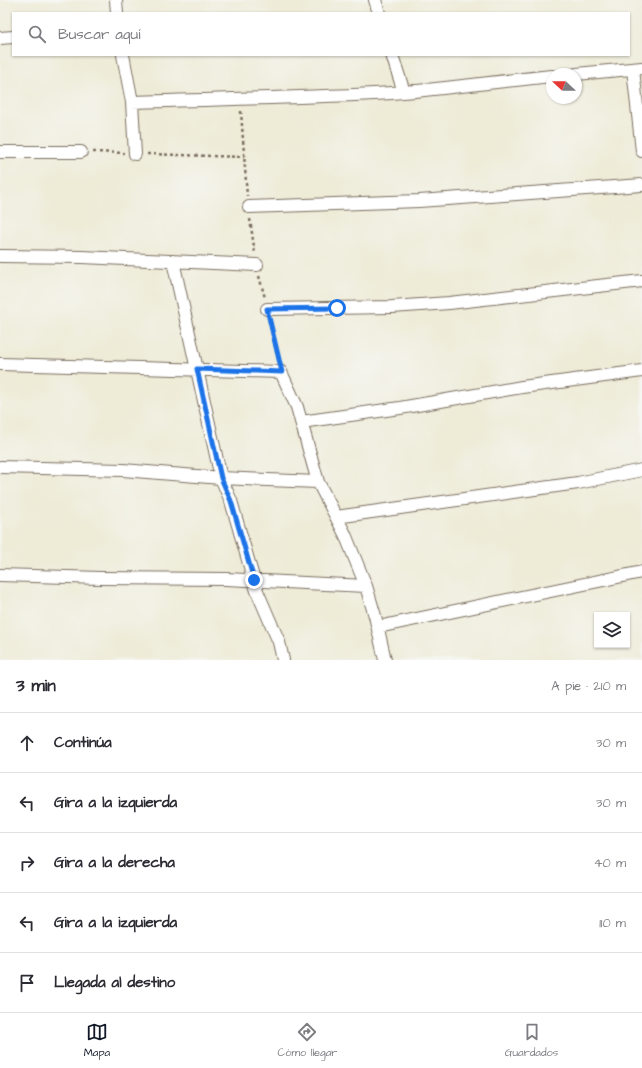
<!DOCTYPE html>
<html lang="es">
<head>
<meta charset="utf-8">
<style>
  body { margin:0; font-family:"Architects Daughter",sans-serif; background:#f7f7f7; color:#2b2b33 }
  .controls { position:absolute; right:12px; bottom:12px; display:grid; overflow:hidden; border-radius:0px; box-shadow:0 1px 3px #0004 }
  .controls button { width:36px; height:36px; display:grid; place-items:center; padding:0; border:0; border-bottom:1px solid #e1e1e2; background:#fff; color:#2b2b33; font:20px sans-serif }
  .compass { position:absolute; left:546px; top:68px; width:36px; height:36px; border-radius:50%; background:#fff; box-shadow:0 1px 3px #0004; rotate:292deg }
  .stop { position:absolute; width:12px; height:12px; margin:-9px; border:3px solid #1a73e8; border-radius:50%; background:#fff }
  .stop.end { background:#1a73e8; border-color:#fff; box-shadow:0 1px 4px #0008 }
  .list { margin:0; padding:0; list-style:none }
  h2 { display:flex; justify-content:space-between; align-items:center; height:52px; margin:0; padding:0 16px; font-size:17px }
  h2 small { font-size:13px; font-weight:400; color:#7c7c81 }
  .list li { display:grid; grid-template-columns:26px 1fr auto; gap:12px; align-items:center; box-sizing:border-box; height:60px; padding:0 16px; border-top:1px solid #e1e1e2 }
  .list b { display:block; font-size:15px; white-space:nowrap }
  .list em { font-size:13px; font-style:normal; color:#7c7c81 }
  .icon { flex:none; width:22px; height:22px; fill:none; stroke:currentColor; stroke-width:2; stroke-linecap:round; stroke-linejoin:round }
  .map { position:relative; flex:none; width:642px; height:660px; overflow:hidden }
  .search { position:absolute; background:#fff; box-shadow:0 1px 3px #0004; left:12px; right:12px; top:12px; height:44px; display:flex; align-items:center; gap:10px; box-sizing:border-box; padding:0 14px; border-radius:0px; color:#7c7c81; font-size:15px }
  .sheet { height:352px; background:#fff }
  nav { display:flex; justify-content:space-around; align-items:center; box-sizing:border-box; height:56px; border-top:1px solid #e1e1e2; background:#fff; font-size:11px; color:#7c7c81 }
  nav a { display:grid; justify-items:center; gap:2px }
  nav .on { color:#111827 }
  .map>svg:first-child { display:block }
</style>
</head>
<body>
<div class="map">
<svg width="642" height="660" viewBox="0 0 642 660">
  <rect width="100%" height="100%" fill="#f6f6f2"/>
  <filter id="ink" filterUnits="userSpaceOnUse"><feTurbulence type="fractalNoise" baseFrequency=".025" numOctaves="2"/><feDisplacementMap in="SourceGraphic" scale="8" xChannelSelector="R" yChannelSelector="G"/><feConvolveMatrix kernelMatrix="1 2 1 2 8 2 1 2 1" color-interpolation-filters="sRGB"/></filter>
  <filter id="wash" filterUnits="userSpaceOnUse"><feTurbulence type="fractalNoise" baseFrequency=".012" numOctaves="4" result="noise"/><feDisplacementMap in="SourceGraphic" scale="16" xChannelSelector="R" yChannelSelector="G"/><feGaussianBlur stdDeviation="0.9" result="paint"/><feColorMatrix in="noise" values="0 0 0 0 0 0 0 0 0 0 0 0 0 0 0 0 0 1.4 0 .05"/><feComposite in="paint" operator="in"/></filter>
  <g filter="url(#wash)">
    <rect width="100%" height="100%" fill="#eeebd7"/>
  </g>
  <g filter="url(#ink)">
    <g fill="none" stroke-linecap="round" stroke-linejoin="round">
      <defs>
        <path id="street" d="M116,0L117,13
          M375,0L379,13
          M0,38L13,37
          M123,55L132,102L135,154
          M392,55L404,92
          M633,69L642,151
          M576,74L642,68
          M132,102C219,99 306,98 392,93C446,89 499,81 552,76
          M0,152H81
          M249,207L419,201L642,185
          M0,256L82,257L257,265
          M173,261L221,478L231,501L257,591L279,642L283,660
          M267,309L392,307L449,303L642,281
          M0,364L281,372L297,407L318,482L345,534L366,586L375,616L385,660
          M301,422L400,408L522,387L642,371
          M0,467L123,470L221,478L318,482
          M336,517L578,483L642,470
          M0,575L101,578L226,579L366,586
          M378,627L642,572"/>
      </defs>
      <!-- street casing -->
      <use href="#street" stroke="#7a6e5f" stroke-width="14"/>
      <!-- path -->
      <path stroke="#7a6e5f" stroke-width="2.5" stroke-dasharray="3 3" stroke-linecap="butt" d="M241,111L247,196
        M93,152L124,153
        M147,154L244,157
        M250,219L255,254
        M259,276L265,298
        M270,321L279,361"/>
      <!-- street -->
      <use href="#street" stroke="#fff" stroke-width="12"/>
    </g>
  </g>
  <g fill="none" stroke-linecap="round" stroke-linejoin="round" filter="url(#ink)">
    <!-- route -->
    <path stroke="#1a73e8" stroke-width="5" d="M254,580L231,501L221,478L197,369L282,372L267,309L337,308"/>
  </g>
</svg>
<div class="controls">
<button><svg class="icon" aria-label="layers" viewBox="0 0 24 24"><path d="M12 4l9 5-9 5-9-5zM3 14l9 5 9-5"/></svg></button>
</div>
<svg class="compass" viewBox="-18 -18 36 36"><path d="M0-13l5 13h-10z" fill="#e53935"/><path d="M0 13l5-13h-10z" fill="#7c7c81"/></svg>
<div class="stop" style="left:337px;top:308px"></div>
<div class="stop end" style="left:254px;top:580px"></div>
<div class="search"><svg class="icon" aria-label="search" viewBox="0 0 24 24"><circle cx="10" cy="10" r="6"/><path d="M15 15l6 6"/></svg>Buscar aquí</div>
</div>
<section class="sheet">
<h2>3 min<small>A pie · 210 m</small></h2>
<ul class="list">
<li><svg class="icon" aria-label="ahead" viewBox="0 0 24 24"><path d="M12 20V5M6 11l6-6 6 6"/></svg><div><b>Continúa</b></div><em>30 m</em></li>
<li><svg class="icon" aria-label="left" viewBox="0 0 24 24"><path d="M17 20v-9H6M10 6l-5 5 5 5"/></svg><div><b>Gira a la izquierda</b></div><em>30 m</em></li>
<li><svg class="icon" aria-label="right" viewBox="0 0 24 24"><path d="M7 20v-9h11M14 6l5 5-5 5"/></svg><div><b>Gira a la derecha</b></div><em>40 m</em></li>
<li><svg class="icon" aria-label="left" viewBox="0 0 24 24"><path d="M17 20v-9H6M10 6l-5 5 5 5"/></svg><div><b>Gira a la izquierda</b></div><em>110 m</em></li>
<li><svg class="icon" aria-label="arrive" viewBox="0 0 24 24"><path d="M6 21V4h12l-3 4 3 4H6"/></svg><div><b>Llegada al destino</b></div></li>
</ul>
</section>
<nav>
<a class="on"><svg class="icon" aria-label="map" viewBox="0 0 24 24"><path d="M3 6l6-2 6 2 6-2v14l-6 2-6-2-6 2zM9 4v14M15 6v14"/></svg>Mapa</a>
<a><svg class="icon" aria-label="directions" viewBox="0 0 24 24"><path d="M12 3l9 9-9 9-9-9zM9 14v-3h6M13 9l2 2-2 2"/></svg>Cómo llegar</a>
<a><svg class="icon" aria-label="saved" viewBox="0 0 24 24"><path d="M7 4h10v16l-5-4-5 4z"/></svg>Guardados</a>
</nav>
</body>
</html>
